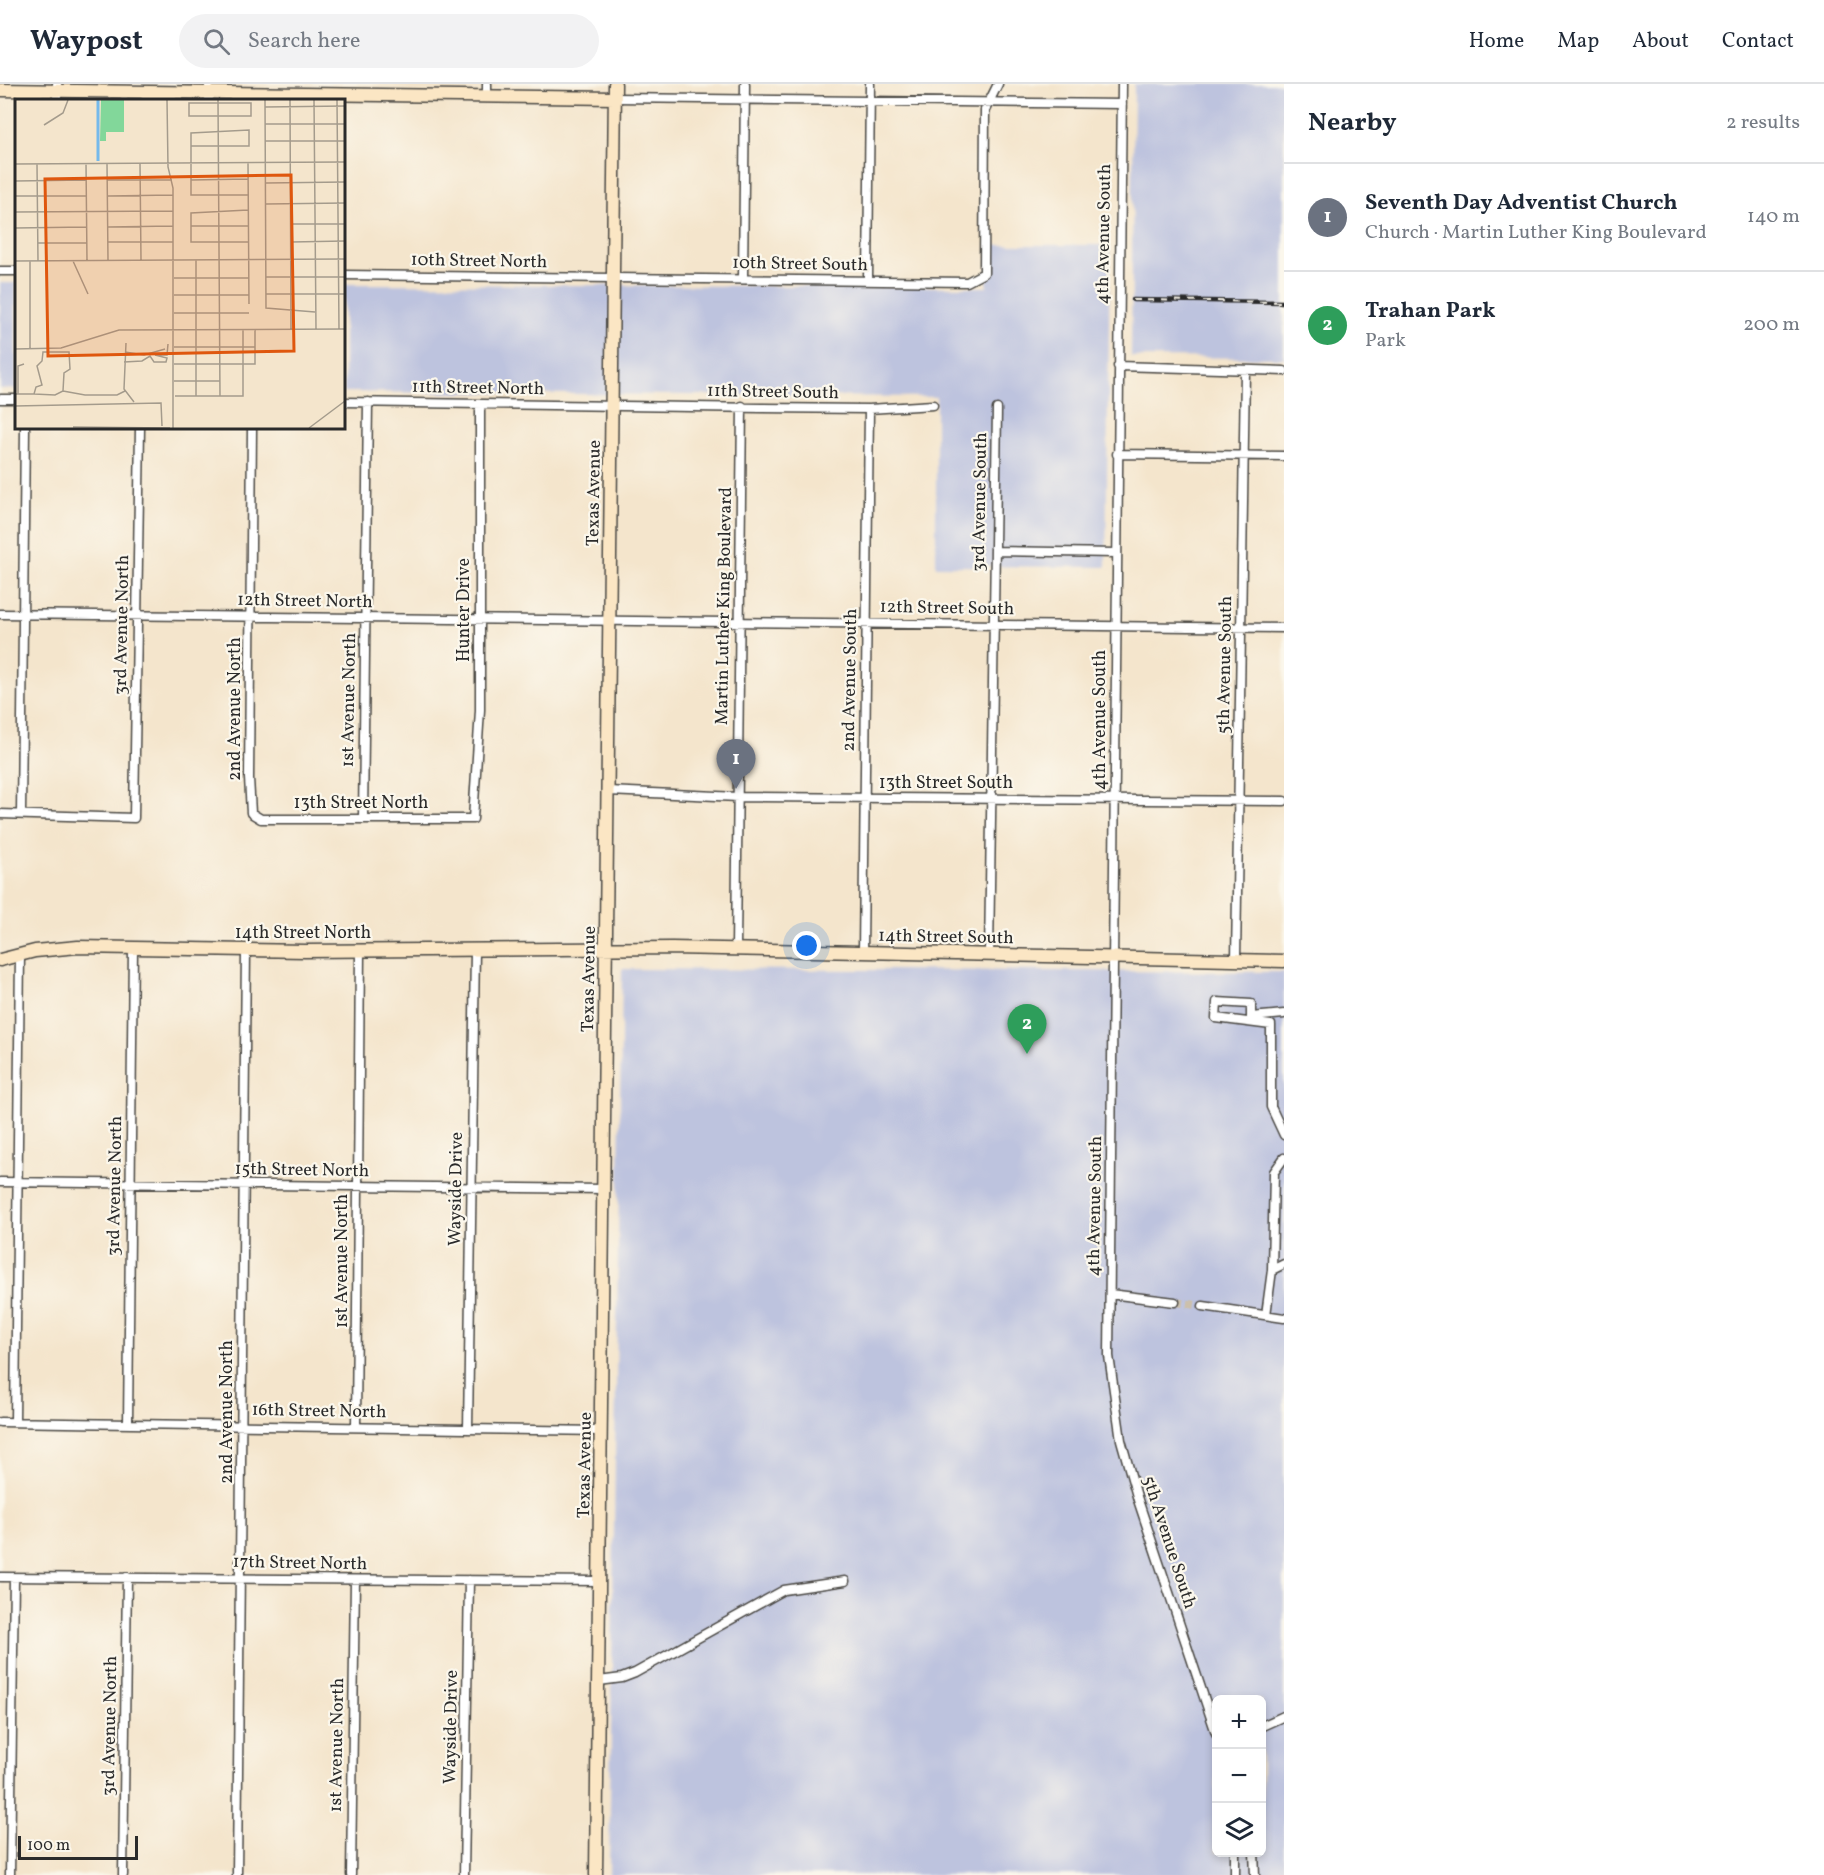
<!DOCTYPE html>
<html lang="en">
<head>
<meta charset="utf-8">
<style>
  body { margin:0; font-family:Vollkorn,serif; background:#f2f2f3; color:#1f2937 }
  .controls { position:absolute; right:18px; bottom:18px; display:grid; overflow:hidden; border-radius:9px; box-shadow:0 3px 9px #0003 }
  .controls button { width:54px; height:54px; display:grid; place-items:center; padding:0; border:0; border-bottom:2px solid #e0e1e3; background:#fff; color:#1f2937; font:30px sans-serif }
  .scale { position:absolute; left:18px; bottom:15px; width:120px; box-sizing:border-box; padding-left:6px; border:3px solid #2b2b2b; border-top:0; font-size:16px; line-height:21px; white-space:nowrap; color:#2b2b2b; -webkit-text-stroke:4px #fbf7ec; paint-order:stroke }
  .you { position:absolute; left:807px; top:862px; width:21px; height:21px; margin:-15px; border:4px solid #fff; border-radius:50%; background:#1a73e8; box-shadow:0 0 0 9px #1a73e833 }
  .badge { display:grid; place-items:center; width:39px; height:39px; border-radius:50%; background:#d1495b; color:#fff; font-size:20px; font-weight:700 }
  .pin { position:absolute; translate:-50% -50px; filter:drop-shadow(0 2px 3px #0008) }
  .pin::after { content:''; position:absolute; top:32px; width:21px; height:18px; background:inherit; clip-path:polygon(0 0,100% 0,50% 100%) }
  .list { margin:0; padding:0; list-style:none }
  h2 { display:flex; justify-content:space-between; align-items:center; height:78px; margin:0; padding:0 24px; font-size:26px }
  h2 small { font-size:20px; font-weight:400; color:#747a83 }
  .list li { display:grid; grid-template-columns:39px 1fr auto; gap:18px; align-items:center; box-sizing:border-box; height:108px; padding:0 24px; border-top:2px solid #e0e1e3 }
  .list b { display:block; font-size:22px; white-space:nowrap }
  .list p { margin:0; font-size:20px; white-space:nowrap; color:#747a83 }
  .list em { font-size:20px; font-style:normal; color:#747a83 }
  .icon { flex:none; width:33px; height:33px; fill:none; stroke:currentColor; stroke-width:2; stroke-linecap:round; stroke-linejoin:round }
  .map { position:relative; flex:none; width:1284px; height:1791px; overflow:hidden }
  header { display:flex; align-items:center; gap:36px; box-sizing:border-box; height:84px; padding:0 30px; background:#fff; border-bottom:2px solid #e0e1e3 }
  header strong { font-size:28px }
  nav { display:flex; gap:33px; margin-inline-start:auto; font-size:21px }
  .search { width:420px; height:54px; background:#f2f2f3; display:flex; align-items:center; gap:15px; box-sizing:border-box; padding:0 21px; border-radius:33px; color:#747a83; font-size:22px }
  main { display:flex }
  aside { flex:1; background:#fff }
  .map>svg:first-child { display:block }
</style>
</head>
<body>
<header>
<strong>Waypost</strong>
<div class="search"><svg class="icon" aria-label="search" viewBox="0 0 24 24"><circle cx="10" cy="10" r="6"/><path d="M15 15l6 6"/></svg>Search here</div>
<nav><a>Home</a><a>Map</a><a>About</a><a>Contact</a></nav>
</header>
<main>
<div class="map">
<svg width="1284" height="1791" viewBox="0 0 1284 1791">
  <rect width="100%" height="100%" fill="#fbf7ec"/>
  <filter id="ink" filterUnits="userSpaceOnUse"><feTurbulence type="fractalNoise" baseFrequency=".0167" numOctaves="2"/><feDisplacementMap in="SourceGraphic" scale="12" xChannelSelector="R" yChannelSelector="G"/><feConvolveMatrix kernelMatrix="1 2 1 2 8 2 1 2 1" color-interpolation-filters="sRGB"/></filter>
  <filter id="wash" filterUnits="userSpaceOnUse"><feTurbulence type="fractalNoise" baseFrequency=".008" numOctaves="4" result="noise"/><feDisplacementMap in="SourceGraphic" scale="24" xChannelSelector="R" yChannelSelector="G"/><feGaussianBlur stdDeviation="1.35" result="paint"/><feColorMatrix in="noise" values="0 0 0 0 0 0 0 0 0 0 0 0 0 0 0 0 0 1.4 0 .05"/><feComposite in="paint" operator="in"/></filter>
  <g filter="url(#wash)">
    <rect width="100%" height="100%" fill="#f4e5cc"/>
    <!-- industrial -->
    <path fill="#bdc3de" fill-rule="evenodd" d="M1134,0H1284V274L1131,273Z
      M988,161H1110L1106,483L936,482V313L344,308V200L987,203Z
      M0,199H16V305H0Z
      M622,885L1284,888V1791H609ZM1216,1616H1262V1768H1216Z"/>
  </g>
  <g filter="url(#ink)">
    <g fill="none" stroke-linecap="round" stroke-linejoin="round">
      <!-- street-tunnel -->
      <path stroke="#ccc0ac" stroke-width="8" stroke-dasharray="8 4" stroke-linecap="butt" d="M1175,1218L1203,1222"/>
      <defs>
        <path id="street" d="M1122,0L1109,1272L1121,1356L1138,1416L1216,1649
          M487,12V0
          M615,14L1122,20
          M57,16V0
          M209,16V0
          M0,187H16
          M344,191L967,198L984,189L985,26L998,0
          M743,195L745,0
          M868,196L870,0
          M1118,282L1284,287
          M0,315H16
          M344,318L762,324L869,325L933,321
          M252,344L249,694L251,729L261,735H473L480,626V320
          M1117,370L1284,372
          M996,467L1116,469
          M0,530L1284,544
          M608,707L738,713L1284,717
          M0,730L134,734L140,344
          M21,730L25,344
          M363,735L368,318
          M736,865L742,322
          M863,868L869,325
          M989,871L997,325
          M1236,876L1245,287
          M1284,930L1251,933V920L1217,918L1216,934L1271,941V1023L1284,1051
          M0,1098L604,1105
          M1272,1186L1274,1088L1284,1074
          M1110,1210L1175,1218
          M1203,1222L1284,1234
          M1266,1231L1272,1186L1284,1180
          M0,1338L602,1347
          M15,1338L20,870
          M128,1340L133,864
          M356,1343L360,867
          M468,1345L475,866
          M0,1493L600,1497
          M599,1597L622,1594L635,1589L784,1506L845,1497
          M1262,1642L1284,1632
          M1235,1768V1791
          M1254,1768L1255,1791
          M10,1791L14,1494
          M123,1791L127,1493
          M237,1791L246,866
          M351,1791L355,1496
          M464,1791L469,1496"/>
        <path id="secondary" d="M0,6L615,14
          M0,876L35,867L78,863L305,867L672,864L1284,877
          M596,1791L615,0"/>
      </defs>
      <!-- street casing -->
      <use href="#street" stroke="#494743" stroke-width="11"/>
      <!-- secondary casing -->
      <use href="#secondary" stroke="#494743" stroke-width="15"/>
      <!-- street -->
      <use href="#street" stroke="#fff" stroke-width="8"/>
      <!-- secondary -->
      <use href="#secondary" stroke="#fbe6c4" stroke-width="12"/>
      <defs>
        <path id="rail" d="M1133,216L1284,218"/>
      </defs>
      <!-- rail casing -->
      <use href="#rail" stroke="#2b2b2b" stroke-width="4.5"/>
      <!-- rail -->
      <use href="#rail" stroke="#fbf7ec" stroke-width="2" stroke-dasharray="7" stroke-linecap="butt"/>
    </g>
  </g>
  <g text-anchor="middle" stroke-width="4.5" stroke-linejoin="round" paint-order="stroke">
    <!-- street labels -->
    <g font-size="18" fill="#2b2b2b" stroke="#fbf7ec">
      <text transform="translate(1103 150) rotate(-89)" y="6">4th Avenue South</text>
      <text transform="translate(479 176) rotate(1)" y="6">10th Street North</text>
      <text transform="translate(800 179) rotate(1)" y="6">10th Street South</text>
      <text transform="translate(478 303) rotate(1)" y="6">11th Street North</text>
      <text transform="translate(773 307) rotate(1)" y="6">11th Street South</text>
      <text transform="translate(593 409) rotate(-89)" y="6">Texas Avenue</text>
      <text transform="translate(979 418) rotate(-89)" y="6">3rd Avenue South</text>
      <text transform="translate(305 516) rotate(1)" y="6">12th Street North</text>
      <text transform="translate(723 522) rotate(-89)" y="6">Martin Luther King Boulevard</text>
      <text transform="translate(947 523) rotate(1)" y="6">12th Street South</text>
      <text transform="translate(463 526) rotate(-90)" y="6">Hunter Drive</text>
      <text transform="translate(121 541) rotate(-89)" y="6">3rd Avenue North</text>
      <text transform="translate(1224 581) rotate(-89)" y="6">5th Avenue South</text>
      <text transform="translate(849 596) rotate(-89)" y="6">2nd Avenue South</text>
      <text transform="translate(348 616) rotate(-89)" y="6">1st Avenue North</text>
      <text transform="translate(234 625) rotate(-90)" y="6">2nd Avenue North</text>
      <text transform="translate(1099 636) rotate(-90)" y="6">4th Avenue South</text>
      <text x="946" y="704">13th Street South</text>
      <text x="361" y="724">13th Street North</text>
      <text x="303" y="854">14th Street North</text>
      <text transform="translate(946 852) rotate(1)" y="6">14th Street South</text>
      <text transform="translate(588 895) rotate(-89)" y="6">Texas Avenue</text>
      <text transform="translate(302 1085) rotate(1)" y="6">15th Street North</text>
      <text transform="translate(114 1102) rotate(-89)" y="6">3rd Avenue North</text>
      <text transform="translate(455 1105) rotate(-89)" y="6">Wayside Drive</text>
      <text transform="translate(1094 1122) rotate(-89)" y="6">4th Avenue South</text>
      <text transform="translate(341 1177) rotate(-90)" y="6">1st Avenue North</text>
      <text transform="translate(319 1326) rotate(1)" y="6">16th Street North</text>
      <text transform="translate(226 1328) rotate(-90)" y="6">2nd Avenue North</text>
      <text transform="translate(584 1381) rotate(-89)" y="6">Texas Avenue</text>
      <text transform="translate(1170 1458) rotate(72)" y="6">5th Avenue South</text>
      <text transform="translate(300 1478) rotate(1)" y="6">17th Street North</text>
      <text transform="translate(109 1642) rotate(-89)" y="6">3rd Avenue North</text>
      <text transform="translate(450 1643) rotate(-89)" y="6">Wayside Drive</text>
      <text transform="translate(336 1661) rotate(-89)" y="6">1st Avenue North</text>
    </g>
  </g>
  <!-- overview -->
  <g transform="translate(15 15)">
    <rect width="330" height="330" fill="#f4e5cc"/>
    <path d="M86,1H109V33H91V42H85Z" fill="#82d79a"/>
    <path fill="none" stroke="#75b9eb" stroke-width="3" d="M83,1V62"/>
    <path fill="none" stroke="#a49b8c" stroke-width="1.5" d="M152,1L153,68L158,89V329M203,1L205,297M250,1L251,209L300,213M275,1L276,230M299,1L301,230M322,1L324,230M174,4H236V17H174ZM250,8L330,7M250,25H330M29,26L48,14L53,1M250,42H330M176,47H234V31L176,34V96H233M233,63L234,205M71,64L72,162M92,64L93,161M125,64L126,161M0,65L330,63M22,65L23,162M92,81H157M176,81L233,80M0,82L71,81M251,84L330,83M0,97H72M93,97L158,96M251,105L330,104M233,111L176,114V143H234M0,113L158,112M276,125H330M176,127H233M93,128L158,127M0,129L72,128M93,143H158M276,143L330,142M23,144H72M181,161V297M0,162L330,160M15,162V250M58,162L73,195M251,178H330M159,179H234M251,195H330M159,196H234M159,214H234M111,244L109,290L119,303M159,248H240M0,250L46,249L104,231L330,230M110,253L129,256L150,250M109,263L127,262L135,257L139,263H151L152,259L140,256H152L153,245M159,265H240V230M159,282H205M48,292L70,296H102L110,292M0,295H3V267L9,265M3,295H19L21,288L27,286L22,267L27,262L28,253H54L55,270L49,274L48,292L40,296L19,295M160,297H228V230M0,307L146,304L147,327M58,328L155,329M294,329L330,302"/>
    <path fill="#df570e" fill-opacity="0.15" stroke="#df570e" stroke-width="3" d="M276,76L279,252L33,257L30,80Z"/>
    <rect width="330" height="330" fill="none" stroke="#2b2b2b" stroke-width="3"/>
  </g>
</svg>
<div class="controls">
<button>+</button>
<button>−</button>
<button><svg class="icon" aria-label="layers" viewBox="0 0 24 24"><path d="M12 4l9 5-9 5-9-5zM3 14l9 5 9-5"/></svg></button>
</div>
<div class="scale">100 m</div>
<div class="you"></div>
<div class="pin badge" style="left:736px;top:705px;background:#6b7280">1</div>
<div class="pin badge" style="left:1027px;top:970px;background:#2e9e5b">2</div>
</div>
<aside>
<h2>Nearby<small>2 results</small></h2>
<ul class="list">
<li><span class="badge" style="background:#6b7280">1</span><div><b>Seventh Day Adventist Church</b><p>Church · Martin Luther King Boulevard</p></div><em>140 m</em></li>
<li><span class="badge" style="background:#2e9e5b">2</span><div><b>Trahan Park</b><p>Park</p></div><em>200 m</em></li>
</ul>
</aside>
</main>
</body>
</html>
